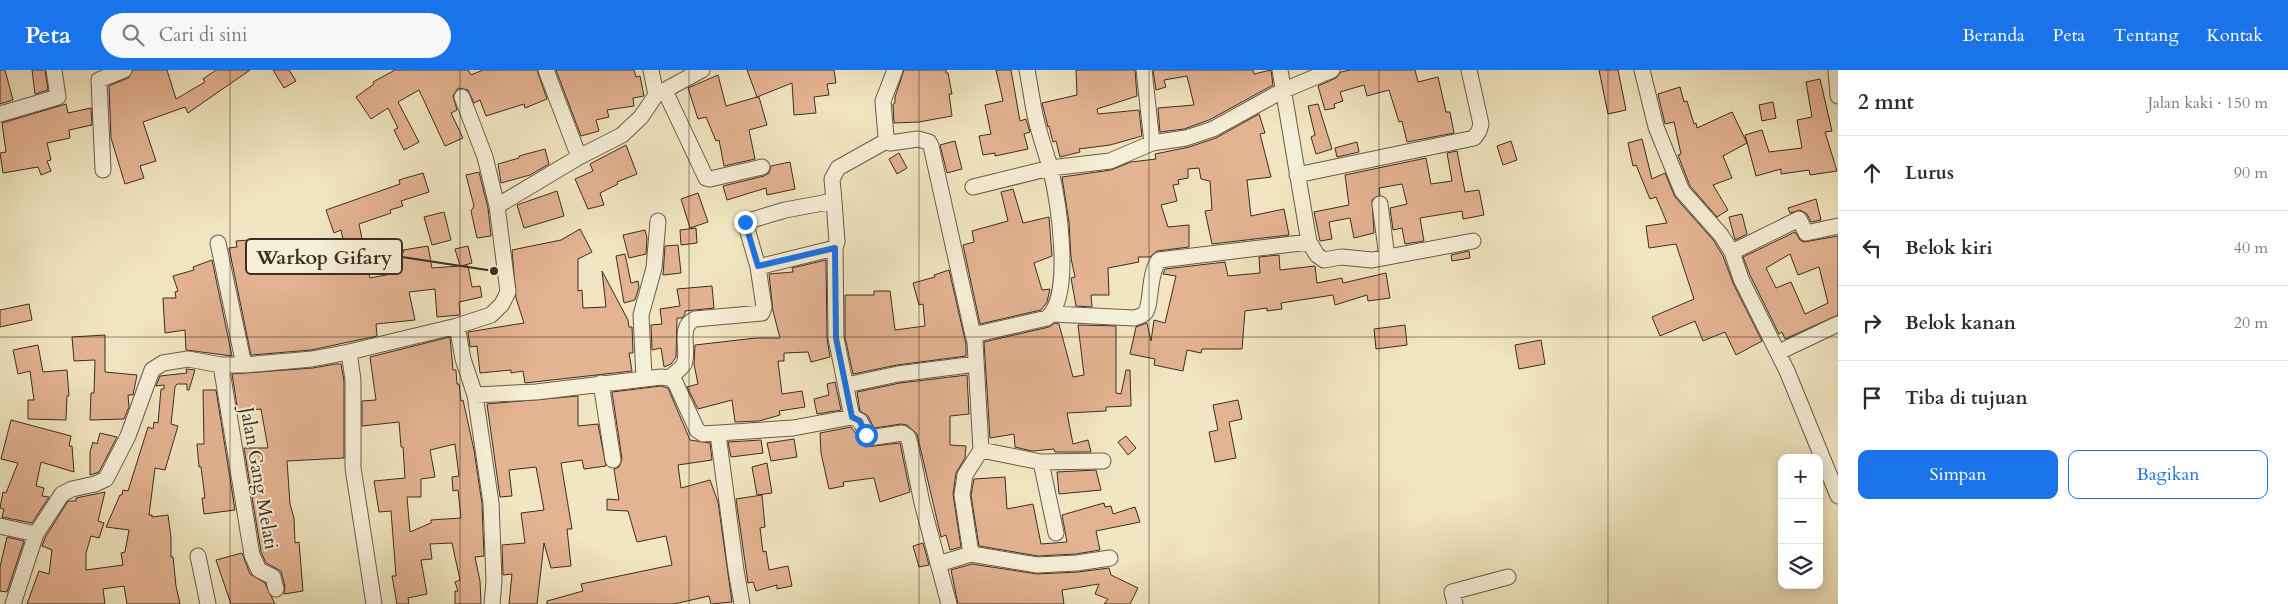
<!DOCTYPE html>
<html lang="id">
<head>
<meta charset="utf-8">
<style>
  body { margin:0; font-family:Cardo,serif; background:#f7f7f7; color:#2b2b33 }
  .controls { position:absolute; right:15px; bottom:15px; display:grid; overflow:hidden; border-radius:10px; box-shadow:0 2px 12px #0003 }
  .controls button { width:45px; height:45px; display:grid; place-items:center; padding:0; border:0; border-bottom:1px solid #e1e1e2; background:#fff; color:#2b2b33; font:25px sans-serif }
  .stop { position:absolute; width:15px; height:15px; margin:-11px; border:4px solid #1a73e8; border-radius:50%; background:#fff }
  .stop.end { background:#1a73e8; border-color:#fff; box-shadow:0 1px 5px #0008 }
  .list { margin:0; padding:0; list-style:none }
  h2 { display:flex; justify-content:space-between; align-items:center; height:65px; margin:0; padding:0 20px; font-size:21px }
  h2 small { font-size:16px; font-weight:400; color:#7c7c81 }
  .list li { display:grid; grid-template-columns:32px 1fr auto; gap:15px; align-items:center; box-sizing:border-box; height:75px; padding:0 20px; border-top:1px solid #e1e1e2 }
  .list b { display:block; font-size:19px; white-space:nowrap }
  .list em { font-size:16px; font-style:normal; color:#7c7c81 }
  .actions { display:flex; gap:10px; padding:15px 20px }
  .actions a { flex:1; padding:11px 0; border:1px solid #1a73e8; border-radius:10px; text-align:center; font-size:18px; color:#1a73e8 }
  .actions .main { background:#1a73e8; color:#fff }
  .icon { flex:none; width:28px; height:28px; fill:none; stroke:currentColor; stroke-width:2; stroke-linecap:round; stroke-linejoin:round }
  .map { position:relative; flex:none; width:1838px; height:534px; overflow:hidden }
  header { display:flex; align-items:center; gap:30px; box-sizing:border-box; height:70px; padding:0 25px; background:#1a73e8; color:#fff }
  header strong { font-size:24px }
  nav { display:flex; gap:28px; margin-inline-start:auto; font-size:18px }
  .search { width:350px; height:45px; background:#f7f7f7; display:flex; align-items:center; gap:12px; box-sizing:border-box; padding:0 18px; border-radius:28px; color:#7c7c81; font-size:19px }
  main { display:flex }
  aside { flex:1; background:#fff }
  .map>svg:first-child { display:block }
</style>
</head>
<body>
<header>
<strong>Peta</strong>
<div class="search"><svg class="icon" aria-label="search" viewBox="0 0 24 24"><circle cx="10" cy="10" r="6"/><path d="M15 15l6 6"/></svg>Cari di sini</div>
<nav><a>Beranda</a><a>Peta</a><a>Tentang</a><a>Kontak</a></nav>
</header>
<main>
<div class="map">
<svg width="1838" height="534" viewBox="0 0 1838 534">
  <rect width="100%" height="100%" fill="#f1e6c1"/>
  <filter id="stains"><feTurbulence type="fractalNoise" baseFrequency=".004" numOctaves="4"/><feColorMatrix values="0 0 0 0 .2 0 0 0 0 .09 0 0 0 0 .02 0 0 0 .5 -.17"/></filter>
  <radialGradient id="worn" r=".72"><stop offset=".6" stop-color="#630" stop-opacity="0"/><stop offset="1" stop-color="#630" stop-opacity=".3"/></radialGradient>
  <!-- building -->
  <path fill="#e4b392" stroke="#3b2e22" fill-rule="evenodd" d="M0,0H5L13,30L0,34Z
    M32,0H45L48,20L35,24Z
    M133,0H167L176,29L205,12L203,9L216,0H250L188,43L185,37L143,52L156,91L140,96L144,108L125,114L111,68L109,16L128,8Z
    M273,0H289L296,11L284,18Z
    M395,0H468L471,5L483,0H537L547,29L525,38L524,34L486,46L480,30L474,33L468,20L458,18L453,26L457,40L451,43L463,68L445,76L419,20L398,32L419,72L404,80L394,60L398,58L388,38L371,49L356,27L374,14L373,12Z
    M556,0H634L636,7L640,6L644,26L633,28L634,36L607,40L609,47L596,50L599,61L581,66Z
    M747,0H834L836,13L827,14L829,25L814,27L816,43L794,45L792,13L757,27H759L767,55L749,60L755,89L724,96L719,70L716,71L706,47L698,49L688,18L718,5L726,36L757,27Z
    M904,0H946V3H948L952,24H949L952,46L919,52L894,53L893,34L895,33V27Z
    M996,0H1011L1020,51L1026,49L1030,62L1024,64L1028,79L995,86V83L983,85L979,66L991,64L985,35L1003,31Z
    M1076,0H1135L1137,26L1097,39L1098,44L1139,40L1142,66L1110,75L1079,79L1080,82L1060,87L1056,71L1053,72L1049,56L1048,57L1042,33L1077,25Z
    M1153,0H1253L1254,4L1271,0L1273,15L1209,50L1184,59L1160,62L1158,38L1194,35L1187,6L1164,10L1166,17L1156,20Z
    M1350,0H1415L1418,12L1438,7L1446,42H1450L1454,63L1407,72L1402,51L1399,52L1389,20L1367,26L1364,15L1340,22L1343,31L1334,34L1335,38L1325,40L1318,16L1336,8L1341,2Z
    M1599,0H1618L1626,40L1608,44Z
    M1820,9L1832,61L1825,62L1837,101L1810,105L1809,100L1781,104V99L1756,106L1745,65L1762,60L1769,82L1802,78L1797,50L1812,47L1806,12Z
    M1680,17L1684,32L1687,31L1694,54L1696,53L1697,58L1732,42L1747,73L1723,86L1732,108L1713,115L1728,140L1717,147L1690,116L1678,85L1681,84L1674,52L1665,54L1658,24Z
    M1773,32L1776,48L1762,51L1759,35Z
    M66,34L68,43L91,38L92,55L69,60L70,68L47,73L51,90L47,91L51,101L41,105L38,97L3,103L0,83L6,82L2,53Z
    M1318,34L1332,79L1316,84L1311,67L1315,65L1308,36Z
    M1259,44L1265,63L1260,64L1271,107L1247,110L1251,146L1284,139L1289,165L1212,174L1205,141L1212,140L1210,111L1201,109L1199,98L1188,99V108L1178,110L1179,114L1173,115L1177,131L1161,135L1168,157L1189,155V177L1157,181L1150,187H1138L1139,192L1108,198L1109,225H1091L1092,237L1076,236L1071,208L1075,207L1071,188L1069,152L1062,107L1111,100L1131,92L1156,89L1155,84L1189,77L1216,68Z
    M1642,69L1652,109L1665,103L1675,127L1714,171L1723,186L1733,213L1762,271L1736,285L1725,262L1703,271L1695,251L1660,266L1652,247L1694,229L1676,174L1649,178L1646,156L1667,153L1656,127L1650,129L1636,95L1633,96L1628,73Z
    M955,71L962,99L947,103L940,75Z
    M1511,71L1517,90L1503,95L1497,76Z
    M1357,72L1359,82L1337,87L1335,78Z
    M626,75L637,104L617,112L618,114L600,123L604,135L588,139L575,109L593,101L590,94Z
    M545,79L549,94L530,105L501,113L498,94L519,88V86Z
    M1457,81L1465,122L1479,120L1484,145L1463,149L1462,141L1420,148L1424,171L1405,174L1402,158L1393,160L1390,138L1407,134L1402,114L1379,118L1380,125L1372,130L1374,163L1354,168L1350,148L1329,152L1332,169L1320,171L1314,142L1349,135L1345,105L1426,88L1431,114L1452,111L1447,83Z
    M899,83L907,98L897,104L889,89Z
    M790,92L795,119L767,125L766,118L727,130L723,116L764,106L769,103L771,96Z
    M479,102L488,138L491,166L477,168L471,141L474,136L466,105Z
    M423,103L429,122L401,131L403,136L390,140L391,143L359,154L370,208L391,204L387,185L404,182L403,180L428,176L432,198L460,196L455,179L468,176L472,193L461,196H468L472,217L480,216L482,227L459,232L460,245L437,247L435,219L409,222L415,250L376,254L377,266L311,280L251,285L229,178L237,177L236,171L249,170L250,176L272,172L278,203L295,202L326,194L348,193L341,160L334,163L326,140L400,114L399,110Z
    M1013,119L1023,153L1049,147L1052,186L1034,193L1042,220L1050,219L1047,232L1041,240L980,254L963,175L974,172L972,161L1008,151L1001,122Z
    M557,121L564,146L524,158L517,135Z
    M698,123L708,152L690,158L681,129Z
    M1816,129L1821,150L1811,152L1807,144L1800,140L1790,143L1788,138Z
    M444,142L451,170L432,175L424,147Z
    M1742,144L1747,164L1735,170L1729,147Z
    M696,158L697,173L681,175L680,160Z
    M580,159L592,182L578,189V221L582,220L583,238L606,237L602,201L628,250L629,257H632L633,283H629L632,301L525,313L523,301L511,303V300L480,303L477,276L470,277L468,262L524,253L516,228L512,180L561,170Z
    M645,160L647,168L646,184L629,188L623,165Z
    M1795,162L1800,170L1804,172L1838,166V245L1785,269L1782,262L1779,264L1750,205L1743,187ZM1790,184L1798,205L1819,197L1828,233L1805,244L1791,212L1776,218L1766,198Z
    M678,175L681,203L663,205L665,176Z
    M1469,181L1470,188L1452,191L1451,185Z
    M625,184L631,213L638,211L639,217L635,230L624,233L616,186Z
    M1279,185L1280,200L1315,196L1317,213L1342,208L1343,213L1386,203L1390,228L1368,231L1367,225L1335,235L1333,225L1281,233L1282,239L1267,241V238L1245,241L1242,279H1202L1201,283L1187,280L1183,301L1154,295L1155,289L1130,284L1136,257L1147,253L1151,271L1154,250L1165,253L1176,206L1163,204L1165,199L1225,192L1228,206L1260,203L1259,187Z
    M212,190L232,286L186,280L185,260L165,263L163,228H176L175,222L178,221L173,206L194,200L193,197Z
    M826,190L827,268L830,287L811,292L808,282L784,283V291H778L782,324L802,321L805,337L779,341L780,345L759,351L735,352L732,330L698,339L687,317L698,314L694,294L695,275L756,268H780L773,241L769,204L793,202L792,198Z
    M949,200L966,274V286L897,295L853,304L845,267V225H874V221H890L895,260L925,256L923,234L919,235L913,213L935,207L934,205Z
    M712,216L714,238L685,241V244L682,248H677L676,287L671,294L664,297L661,278L652,280L651,255L662,254L660,239L680,236L677,219Z
    M29,234L32,250L0,257V240Z
    M1055,253L1059,254L1073,307L1084,305L1078,255L1116,256V323L1121,324L1126,300H1130L1131,336L1106,337V341L1067,343L1073,374L1088,370L1091,382H1055L1054,379L1032,381L1015,377L1014,364L990,368L984,272L1049,257Z
    M1405,255L1407,275L1376,279L1374,259Z
    M105,265V302L137,305L133,325H128L129,337L124,349L90,350L91,323H94L95,290L74,291L72,267Z
    M450,267L453,300H456L457,314H459L461,331L463,330L474,380L482,434L484,486L475,487L480,511L481,534H455V521H458L455,512L460,510L452,473L430,474L432,489L421,490L427,524L408,528L409,534H397L392,506H396L391,441L379,442L374,411L405,408L403,377H401L399,352L362,356V331L376,330L370,287ZM455,374L459,406L452,407L453,421L458,420L461,448L431,450V453L410,462L407,427H421V409L435,407L430,380Z
    M1541,270L1545,294L1519,299L1515,275Z
    M38,275L43,302L67,300L69,326H67L66,350L28,349V330H34L30,301L18,304L13,280Z
    M336,294H341L344,311V388L287,391L290,434L294,448L295,473L299,472L303,521L284,524L285,517L281,501L266,493L261,482L244,378H268L261,339L238,342L232,304L313,298Z
    M186,299L195,300L189,320H187V314H177L175,317L171,354L178,356L165,400L155,398L149,445H152V447L168,445L171,467V487H173L176,516L180,534H127L124,516L103,519L105,534H27L39,501L49,504L52,480L42,476L45,468L68,431H76V428L105,422L98,451L104,453L99,468L91,466L86,483V500L123,495L121,483L125,482L129,460L106,457L120,425H122L123,420L128,421L148,357L153,359L154,352L158,353L161,319H164V315L156,316L160,306L187,303Z
    M967,305L969,344L950,346V375L966,376L965,388L956,403L953,424L961,477L950,480L946,465L941,467L917,364L907,355L901,354L874,358L868,346L860,341L857,322L900,313Z
    M835,312L841,340L817,344L814,329L829,325L827,314Z
    M661,316L668,318L690,370L710,373L712,390L678,395L681,418L710,410L718,432L732,532L711,534L709,526L674,534H547V531L583,521L581,514L672,495L666,466L637,472L628,441L607,440V429L619,430L614,399L619,397L622,389L612,322Z
    M203,320H216L235,440L204,444L202,428H205L201,397H199L197,374H204Z
    M578,326V356L598,354L606,396L584,399L582,390L561,393L572,459H567L571,496L551,498L544,473L537,534H509L512,504L503,505L502,475L525,473L521,443L544,440L536,397L509,400L512,426L500,427L487,334Z
    M1238,330L1242,349L1229,352L1236,388L1215,392L1209,362L1218,360L1213,335Z
    M11,350L71,366L69,376H72L74,402L41,392L36,416L44,418L42,426L49,427L32,453L2,447L4,439L0,438L3,422L6,423L18,393L1,389Z
    M851,357L865,377L900,373L910,422L880,432L874,408L843,412L844,416L829,419L821,383L820,363Z
    M100,363L117,367L99,402L90,405V382L93,372L97,374Z
    M1126,366L1136,378L1128,385L1118,372Z
    M794,369L797,387L771,391L767,373Z
    M761,370L763,383L731,387L728,372Z
    M767,393L772,423L757,425L752,397Z
    M1096,400L1101,420L1059,424L1057,402Z
    M1005,407L1007,439L1033,434L1041,474L1067,472L1062,445L1104,433L1105,437L1111,436L1113,444L1135,437L1140,452L1096,461L1100,480L1076,484L1038,486L979,476L971,425L974,409Z
    M762,425L765,457L760,458L763,482L766,481L769,500L788,496L792,516L777,519V515L756,521L753,512L748,513L736,429Z
    M7,467L24,471L7,522L0,521V497Z
    M923,473L929,495L919,497L913,476Z
    M242,483L250,504L265,513L275,534H231L216,490Z
    M972,494L1037,504L1078,502L1109,498L1111,505L1138,518L1130,534H1104L1108,529L1095,524L1099,514L1062,520L1064,534H958L951,500Z"/>
  <g fill="none" stroke-linecap="round" stroke-linejoin="round">
    <defs>
      <path id="minor" d="M546,0L579,87
        M651,0L656,25
        M895,0L883,31L886,67L890,73L918,69L929,72L931,76L973,265
        M1027,0C1030,15 1032,30 1035,45C1039,63 1045,80 1050,97C1058,129 1074,226 1047,248L973,265L975,272L981,380L965,405L962,425L971,484L1037,495L1077,493L1110,488
        M1144,0L1152,73
        M1280,0L1309,172L1317,185L1324,190L1341,187L1372,190L1473,171
        M1642,0L1656,57L1682,121L1721,165L1732,182L1741,209L1787,301L1838,426
        M1836,0L1838,26
        M665,21L706,108L710,109L762,97
        M462,27L485,87L497,136
        M0,44L58,27L54,0
        M103,100L99,10L124,0
        M1297,105L1474,68L1479,61L1481,54L1469,0
        M973,117L1050,98L1110,91L1152,73L1186,68L1213,59L1282,21L1332,0
        M834,131L832,109L838,98L888,70
        M1380,134L1387,187
        M218,173L244,295
        M1732,182L1799,149L1806,163L1838,156
        M758,197L745,152L785,140L834,131L837,172L835,178
        M1053,244L1134,248C1138,247 1143,245 1145,243C1152,235 1148,204 1159,190L1309,172
        M457,256L463,289L475,325L491,433L494,511L492,534
        M349,282L353,310V398L374,534
        M1779,282L1838,254
        M221,295L252,485L259,500L273,507L276,519
        M644,308L641,245L654,198L658,151
        M669,308C674,304 681,299 684,294C690,280 677,257 695,249L762,243L764,237L758,197L835,178L836,268L852,347
        M601,313L613,390
        M846,315L898,304L976,294
        M475,325L536,322L661,307L669,308L675,312L697,360L703,364L793,358L852,347L860,351L869,368L902,363L908,367L910,374L922,433L949,534
        M718,364L736,500L742,534
        M981,380L1041,392L1103,391
        M1041,392L1056,463
        M0,456L36,464
        M198,486L208,534
        M938,494L971,484
        M13,534L36,464L62,424L72,419L95,414L106,409L128,366L152,300L163,293L188,289L221,295H244L312,289L349,282L457,256L491,245L502,234L508,222L497,136L579,87L622,65L641,47L656,25L702,0
        M1455,534L1452,522L1508,507"/>
    </defs>
    <!-- minor casing -->
    <use href="#minor" stroke="#685c4a" stroke-width="17"/>
    <!-- minor -->
    <use href="#minor" stroke="#f6efd7" stroke-width="15"/>
  </g>
  <g fill="none" stroke-linecap="round" stroke-linejoin="round">
    <!-- route -->
    <path stroke="#1a73e8" stroke-width="6" d="M745,152L758,196L835,178L836,268L852,347L860,351L866,365"/>
  </g>
  <!-- grid -->
  <path fill="none" stroke="#3b2e22" stroke-width="1" stroke-opacity="0.55" d="M230,0V534M460,0V534M689,0V534M919,0V534M1149,0V534M1379,0V534M1608,0V534M0,267H1838"/>
  <g text-anchor="middle" stroke-width="4" stroke-linejoin="round" paint-order="stroke">
    <!-- street labels -->
    <g font-size="19" fill="#3b2e22" stroke="#f6efd7">
      <text transform="translate(260 408) rotate(80)" y="7">Jalan Gang Melati</text>
    </g>
  </g>
  <!-- callouts -->
  <path fill="none" stroke="#3b2e22" stroke-width="2" d="M494 201L402 187"/>
  <circle fill="#3b2e22" stroke="#f6efd7" stroke-width="2" cx="494" cy="201" r="5"/>
  <rect fill="#f6efd7" stroke="#3b2e22" stroke-width="2" x="246" y="169" width="156" height="35" rx="5"/>
  <g font-size="20" text-anchor="middle" font-weight="bold" fill="#3b2e22">
    <text x="324" y="194">Warkop Gifary</text>
  </g>
  <rect width="100%" height="100%" filter="url(#stains)"/>
  <rect width="100%" height="100%" fill="url(#worn)"/>
</svg>
<div class="controls">
<button>+</button>
<button>−</button>
<button><svg class="icon" aria-label="layers" viewBox="0 0 24 24"><path d="M12 4l9 5-9 5-9-5zM3 14l9 5 9-5"/></svg></button>
</div>
<div class="stop" style="left:866px;top:365px"></div>
<div class="stop end" style="left:745px;top:152px"></div>
</div>
<aside>
<h2>2 mnt<small>Jalan kaki · 150 m</small></h2>
<ul class="list">
<li><svg class="icon" aria-label="ahead" viewBox="0 0 24 24"><path d="M12 20V5M6 11l6-6 6 6"/></svg><div><b>Lurus</b></div><em>90 m</em></li>
<li><svg class="icon" aria-label="left" viewBox="0 0 24 24"><path d="M17 20v-9H6M10 6l-5 5 5 5"/></svg><div><b>Belok kiri</b></div><em>40 m</em></li>
<li><svg class="icon" aria-label="right" viewBox="0 0 24 24"><path d="M7 20v-9h11M14 6l5 5-5 5"/></svg><div><b>Belok kanan</b></div><em>20 m</em></li>
<li><svg class="icon" aria-label="arrive" viewBox="0 0 24 24"><path d="M6 21V4h12l-3 4 3 4H6"/></svg><div><b>Tiba di tujuan</b></div></li>
</ul>
<div class="actions"><a class="main">Simpan</a><a>Bagikan</a></div>
</aside>
</main>
</body>
</html>
